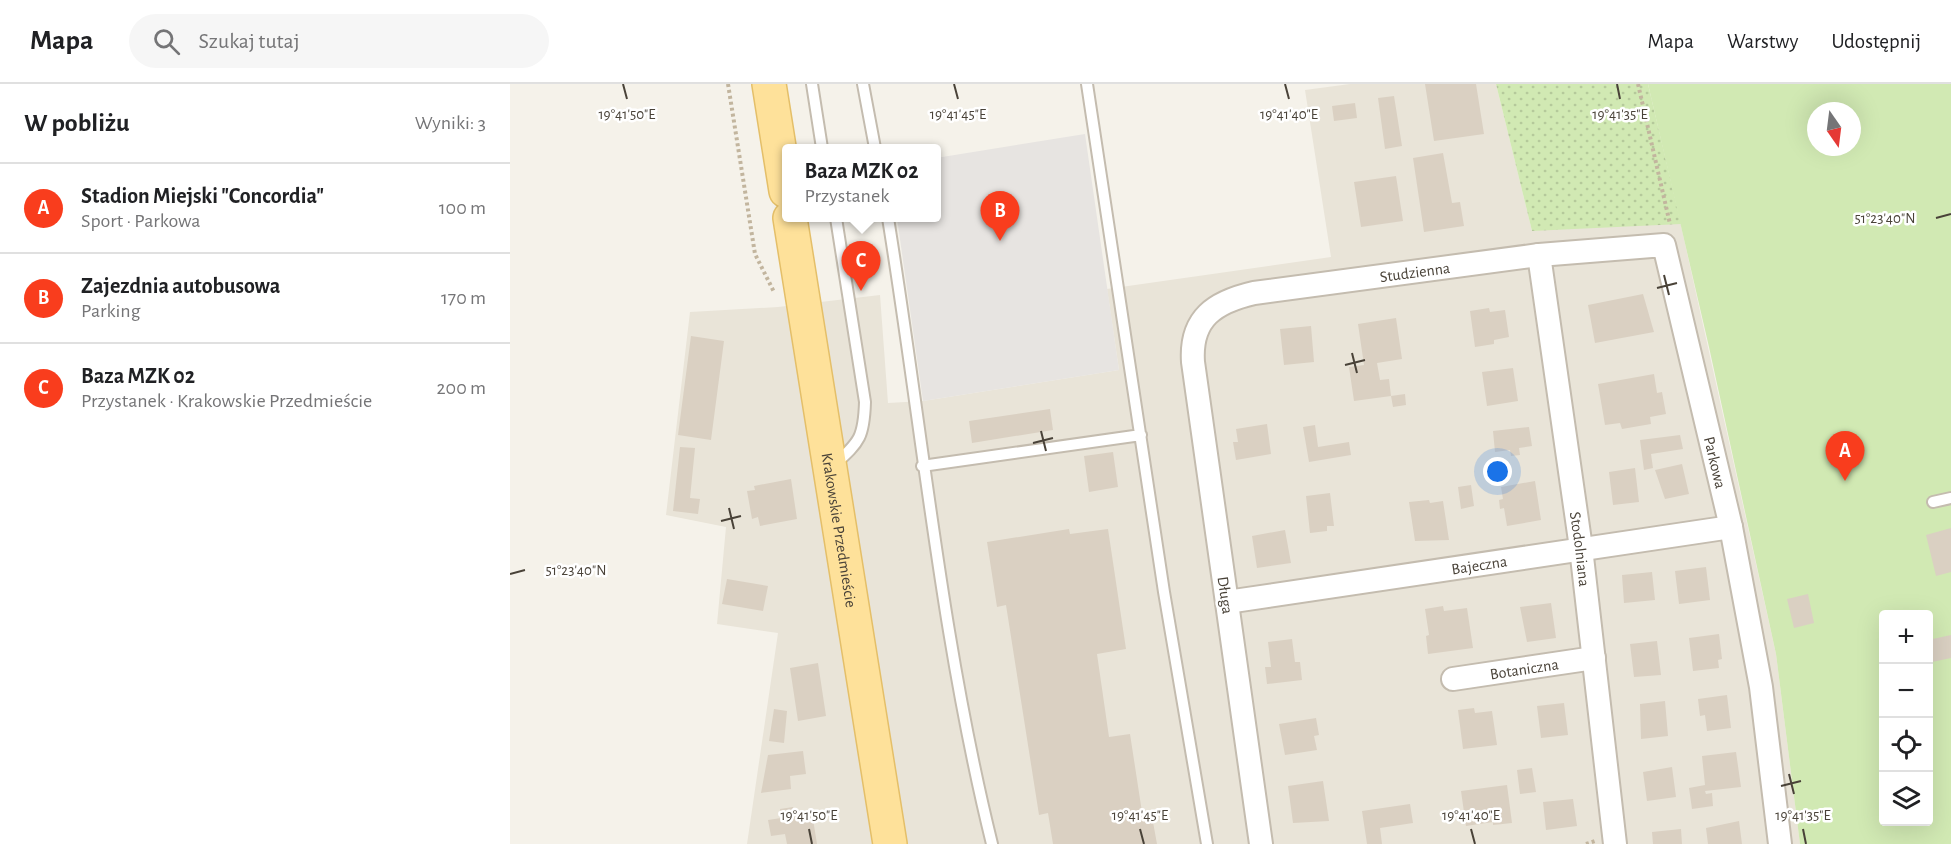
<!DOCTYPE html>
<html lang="pl">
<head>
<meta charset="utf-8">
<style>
  body { margin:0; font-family:"Alegreya Sans",sans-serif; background:#f6f6f6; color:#202124 }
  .controls { position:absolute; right:18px; bottom:18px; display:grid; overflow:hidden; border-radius:6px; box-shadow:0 6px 24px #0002 }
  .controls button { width:54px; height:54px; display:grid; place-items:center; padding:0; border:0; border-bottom:2px solid #e0e0e0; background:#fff; color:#202124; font:30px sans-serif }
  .compass { position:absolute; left:1297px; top:18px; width:54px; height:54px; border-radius:50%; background:#fff; box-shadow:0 6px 24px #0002; rotate:166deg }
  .you { position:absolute; left:988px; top:388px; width:21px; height:21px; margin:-15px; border:4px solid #fff; border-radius:50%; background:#1a73e8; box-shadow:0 0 0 9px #1a73e833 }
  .badge { display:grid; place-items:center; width:39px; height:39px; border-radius:50%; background:#f93d1d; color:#fff; font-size:20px; font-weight:700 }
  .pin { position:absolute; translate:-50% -50px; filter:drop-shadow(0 2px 3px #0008) }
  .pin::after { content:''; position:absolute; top:32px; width:21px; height:18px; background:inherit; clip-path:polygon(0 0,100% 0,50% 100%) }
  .popup { position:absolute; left:272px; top:60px; width:159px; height:78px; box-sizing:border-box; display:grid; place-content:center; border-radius:6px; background:#fff; filter:drop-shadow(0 2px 4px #0005); font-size:20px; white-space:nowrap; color:#757577 }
  .popup b { font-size:22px; color:#202124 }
  .popup::after { content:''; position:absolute; left:50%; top:100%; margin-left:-12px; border:12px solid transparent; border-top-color:#fff }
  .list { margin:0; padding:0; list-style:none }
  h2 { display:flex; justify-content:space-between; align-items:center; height:78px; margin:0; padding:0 24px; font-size:26px }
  h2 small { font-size:20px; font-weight:400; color:#757577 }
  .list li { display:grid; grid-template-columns:39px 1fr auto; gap:18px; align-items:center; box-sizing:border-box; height:90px; padding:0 24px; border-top:2px solid #e0e0e0 }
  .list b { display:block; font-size:22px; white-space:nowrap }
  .list p { margin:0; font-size:20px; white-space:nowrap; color:#757577 }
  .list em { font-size:20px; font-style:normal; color:#757577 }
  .icon { flex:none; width:33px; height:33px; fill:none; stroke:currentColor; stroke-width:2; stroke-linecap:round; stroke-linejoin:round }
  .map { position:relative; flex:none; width:1441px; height:760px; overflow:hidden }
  header { display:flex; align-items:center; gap:36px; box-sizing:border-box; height:84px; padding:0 30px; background:#fff; border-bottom:2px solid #e0e0e0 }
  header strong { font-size:28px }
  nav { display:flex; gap:33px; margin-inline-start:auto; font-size:21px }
  .search { width:420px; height:54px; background:#f6f6f6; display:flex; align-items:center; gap:15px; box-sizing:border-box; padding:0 21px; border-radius:33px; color:#757577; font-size:22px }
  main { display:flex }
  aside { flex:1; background:#fff }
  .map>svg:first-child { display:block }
</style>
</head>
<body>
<header>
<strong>Mapa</strong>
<div class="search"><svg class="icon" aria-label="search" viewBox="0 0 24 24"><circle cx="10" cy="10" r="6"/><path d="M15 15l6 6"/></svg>Szukaj tutaj</div>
<nav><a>Mapa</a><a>Warstwy</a><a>Udostępnij</a></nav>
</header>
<main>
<aside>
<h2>W pobliżu<small>Wyniki: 3</small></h2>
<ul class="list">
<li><span class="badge">A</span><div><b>Stadion Miejski &quot;Concordia&quot;</b><p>Sport · Parkowa</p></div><em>100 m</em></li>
<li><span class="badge">B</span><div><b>Zajezdnia autobusowa</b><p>Parking</p></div><em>170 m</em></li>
<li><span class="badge">C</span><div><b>Baza MZK 02</b><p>Przystanek · Krakowskie Przedmieście</p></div><em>200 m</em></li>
</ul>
</aside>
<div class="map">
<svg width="1441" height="760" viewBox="0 0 1441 760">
  <defs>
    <pattern id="grass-dots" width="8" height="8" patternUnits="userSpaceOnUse" patternTransform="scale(1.5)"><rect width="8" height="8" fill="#d1e9b3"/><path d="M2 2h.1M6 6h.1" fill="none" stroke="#b5c99b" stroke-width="1.8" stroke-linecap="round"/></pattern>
  </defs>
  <rect width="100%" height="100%" fill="#f5f2ea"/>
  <!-- residential -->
  <path fill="#e9e4d8" d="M840,0H986L1022,147L1168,128L1266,570L1290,760H237L268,549L207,540L216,443L156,431L180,228L268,223L370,211L378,319L413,317L609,286L597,205L821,173L795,6Z"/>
  <!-- grass -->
  <path fill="url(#grass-dots)" d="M986,0H1138L1171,140L1022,147Z"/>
  <!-- pitch -->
  <path fill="#d1e9b3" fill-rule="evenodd" d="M1138,0H1441V760H1290L1266,570L1199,263ZM1306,27H1342V63H1306ZM1374,530H1418V738H1374Z"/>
  <!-- parking -->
  <path fill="#e7e4e1" d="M575,50L609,286L413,317L387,134H426V74Z"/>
  <!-- building -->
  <path fill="#dad0c2" d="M915,0H966L974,50L924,57Z
    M884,12L892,62L875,65L868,14Z
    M845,19L847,34L824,37L822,22Z
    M933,69L942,119L950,118L954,142L914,148L903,74Z
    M886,92L893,137L851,143L844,98Z
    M1133,210L1144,248L1085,259L1078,221Z
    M979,224L980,228L995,226L999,253L984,256V260L965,263L960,227Z
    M886,234L892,275L867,279L870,296L879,295L881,312L844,317L839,283L854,281L848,240Z
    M801,242L804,278L774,281L770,245Z
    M181,252L214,257L201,356L168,351Z
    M1003,284L1008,317L977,322L972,288Z
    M1144,290L1147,309L1152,308L1156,330L1140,333L1141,340L1112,345L1110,339L1095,341L1088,300Z
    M895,310L896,321L883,323L881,312Z
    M540,325L543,346L462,359L459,337Z
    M757,340L761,370L726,376L723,358H728L726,345Z
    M805,341L808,363L839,358L841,371L799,378L793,343Z
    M1019,343L1022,362L1009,364L1010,371L1001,372L1000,366L985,368L983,347Z
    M1170,351L1173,365L1141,370L1143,384L1134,386L1130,356Z
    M170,363L185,364L180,414L190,415L188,430L163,427Z
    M603,368L608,403L579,408L574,372Z
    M1172,380L1179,410L1155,415L1145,386Z
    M1125,384L1129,418L1103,421L1099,388Z
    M281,395L287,435L250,442L248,433L242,435L237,407L245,406L244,402Z
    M1025,397L1031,436L997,442L994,424L990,425L989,416L993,415L991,403Z
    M961,401L964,422L951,425L948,403Z
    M820,409L824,442H817V447L800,449L796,412Z
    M919,416L920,419L933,417L939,456L905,457L899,418Z
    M1441,444V488L1426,492L1416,451Z
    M559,445L560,450L598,445L616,565L587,570L599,653L620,650L632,728L641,727L647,760H543L538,729L529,731L496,521L487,523L477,458Z
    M775,446L781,479L747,484L742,452Z
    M1196,483L1200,516L1169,520L1165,487Z
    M1142,488L1145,516L1114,519L1112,491Z
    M217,495L258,502L253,527L212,520Z
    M1298,510L1304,539L1284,544L1277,515Z
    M1041,519L1046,554L1017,558L1010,523Z
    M933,522L934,527L957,524L963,564L918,570L916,552L919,551L915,525Z
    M1209,550L1212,575L1208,576L1209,584L1183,587L1179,554Z
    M1441,551V574L1422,578L1418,556Z
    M782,555L785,578H790L792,596L757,600L755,583H761L758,558Z
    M1147,557L1151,591L1124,593L1120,560Z
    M308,579L316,632L288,637L280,584Z
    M1217,611L1221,644L1197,647L1195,631L1190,632L1188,615Z
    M1155,617L1158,652L1131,655L1130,620Z
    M1054,619L1058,651L1031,654L1027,622Z
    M964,624L965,629L982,627L987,661L953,665L948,626Z
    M264,625L277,627L274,659L259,657Z
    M806,634L809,651L804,652L807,666L775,671L769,640Z
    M293,667L296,690L280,692L281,705L251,709L258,671Z
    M1226,668L1231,703L1195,707L1196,710L1202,709L1203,722L1182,725L1179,704L1195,701L1192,672Z
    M1162,683L1166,713L1137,717L1133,688Z
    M1022,684L1026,708L1010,710L1007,686Z
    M813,697L819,737L783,739L778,702Z
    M997,701L1002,739L983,741V738L956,742L951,707Z
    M1063,715L1067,742L1036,746L1033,718Z
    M900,720L903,739L870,744L872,760H857L852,727Z
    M283,723L284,731L302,729L307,760H277L275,750L261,752L258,736L271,734L270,725Z
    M1229,737L1232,760H1198L1196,744Z
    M1171,745L1172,760H1143L1142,748Z"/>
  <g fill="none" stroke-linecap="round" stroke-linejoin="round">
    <defs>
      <path id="lane" d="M302,0L312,64
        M353,0L365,64
        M577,0L654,508L697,760
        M378,134C412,343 431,554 482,760
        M325,380C350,358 354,352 355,318L326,134
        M412,382L631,351
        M1423,418L1441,414"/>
      <g id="street">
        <path id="s1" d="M1029,171L1071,464L1105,760"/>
        <path id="s2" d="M717,518L1221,443"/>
        <path id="s3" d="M943,595L1084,574"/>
        <path id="s4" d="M751,760L683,278C680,234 705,218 744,209L1029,171L1154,161L1221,443L1251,603L1270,760"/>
      </g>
      <g id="primary">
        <path d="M259,0L276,107"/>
        <path id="s5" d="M280,134L380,760"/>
      </g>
    </defs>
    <!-- lane casing -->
    <use href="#lane" stroke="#c4bcaf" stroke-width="14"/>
    <!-- street casing -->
    <use href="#street" stroke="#c4bcaf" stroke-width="26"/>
    <!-- primary casing -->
    <use href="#primary" stroke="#e4bf69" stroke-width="36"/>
    <!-- path -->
    <path stroke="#c2b59e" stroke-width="4" stroke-dasharray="3 3" stroke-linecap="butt" d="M218,0L245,170L264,208
      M1128,0L1160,140
      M1076,760L1085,757"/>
    <!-- lane -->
    <use href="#lane" stroke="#fff" stroke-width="10"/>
    <!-- street -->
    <use href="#street" stroke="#fff" stroke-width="22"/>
    <!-- primary -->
    <use href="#primary" stroke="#fee19a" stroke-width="33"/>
  </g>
  <!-- ticks -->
  <path fill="none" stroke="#494238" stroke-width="2" d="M113,0L117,15M444,0L448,15M775,0L779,15M1107,0L1110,15M1426,134L1441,130M1154,191L1159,211M1147,204L1167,199M842,269L847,289M835,281L855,276M531,347L536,367M523,359L543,354M219,424L224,445M211,437L231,432M0,490L15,486M1279,690L1284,710M1271,702L1291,697M299,745L302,760M630,745L634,760M961,745L965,760M1293,745L1296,760"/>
  <g text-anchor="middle" stroke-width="5" stroke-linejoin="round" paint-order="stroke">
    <!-- street labels -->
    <g font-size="16" fill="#494238" stroke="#fff">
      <text dy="6" stroke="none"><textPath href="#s4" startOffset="752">Studzienna</textPath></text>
      <text dy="6" stroke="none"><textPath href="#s4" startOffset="1226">Parkowa</textPath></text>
      <text dy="6" stroke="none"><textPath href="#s5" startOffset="316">Krakowskie Przedmieście</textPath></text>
      <text dy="6" stroke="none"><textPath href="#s1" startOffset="297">Stodolniana</textPath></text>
      <text dy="6" stroke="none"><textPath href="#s2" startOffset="255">Bajeczna</textPath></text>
      <text transform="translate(716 511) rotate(82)" y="6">Długa</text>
      <text dy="6" stroke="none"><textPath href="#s3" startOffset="72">Botaniczna</textPath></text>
    </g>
  </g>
  <g font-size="15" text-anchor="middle" fill="#494238" stroke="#fff" stroke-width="5" stroke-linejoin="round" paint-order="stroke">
    <text x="117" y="35">19°41'50"E</text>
    <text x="448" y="35">19°41'45"E</text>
    <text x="779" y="35">19°41'40"E</text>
    <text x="1110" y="35">19°41'35"E</text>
    <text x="1375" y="139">51°23'40"N</text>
    <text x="66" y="491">51°23'40"N</text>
    <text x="299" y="736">19°41'50"E</text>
    <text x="630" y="736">19°41'45"E</text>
    <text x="961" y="736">19°41'40"E</text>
    <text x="1293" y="736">19°41'35"E</text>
  </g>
</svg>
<div class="controls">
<button>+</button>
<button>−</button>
<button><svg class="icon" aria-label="locate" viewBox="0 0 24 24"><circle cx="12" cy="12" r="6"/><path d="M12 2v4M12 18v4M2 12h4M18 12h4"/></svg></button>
<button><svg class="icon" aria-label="layers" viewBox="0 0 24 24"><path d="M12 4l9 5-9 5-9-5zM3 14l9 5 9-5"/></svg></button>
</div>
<svg class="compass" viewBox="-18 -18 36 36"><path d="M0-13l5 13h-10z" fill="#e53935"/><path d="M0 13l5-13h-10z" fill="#757577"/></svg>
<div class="you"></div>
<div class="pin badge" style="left:1335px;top:397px">A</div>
<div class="pin badge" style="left:490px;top:157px">B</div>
<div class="pin badge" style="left:351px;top:207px">C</div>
<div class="popup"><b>Baza MZK 02</b>Przystanek</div>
</div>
</main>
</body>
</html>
